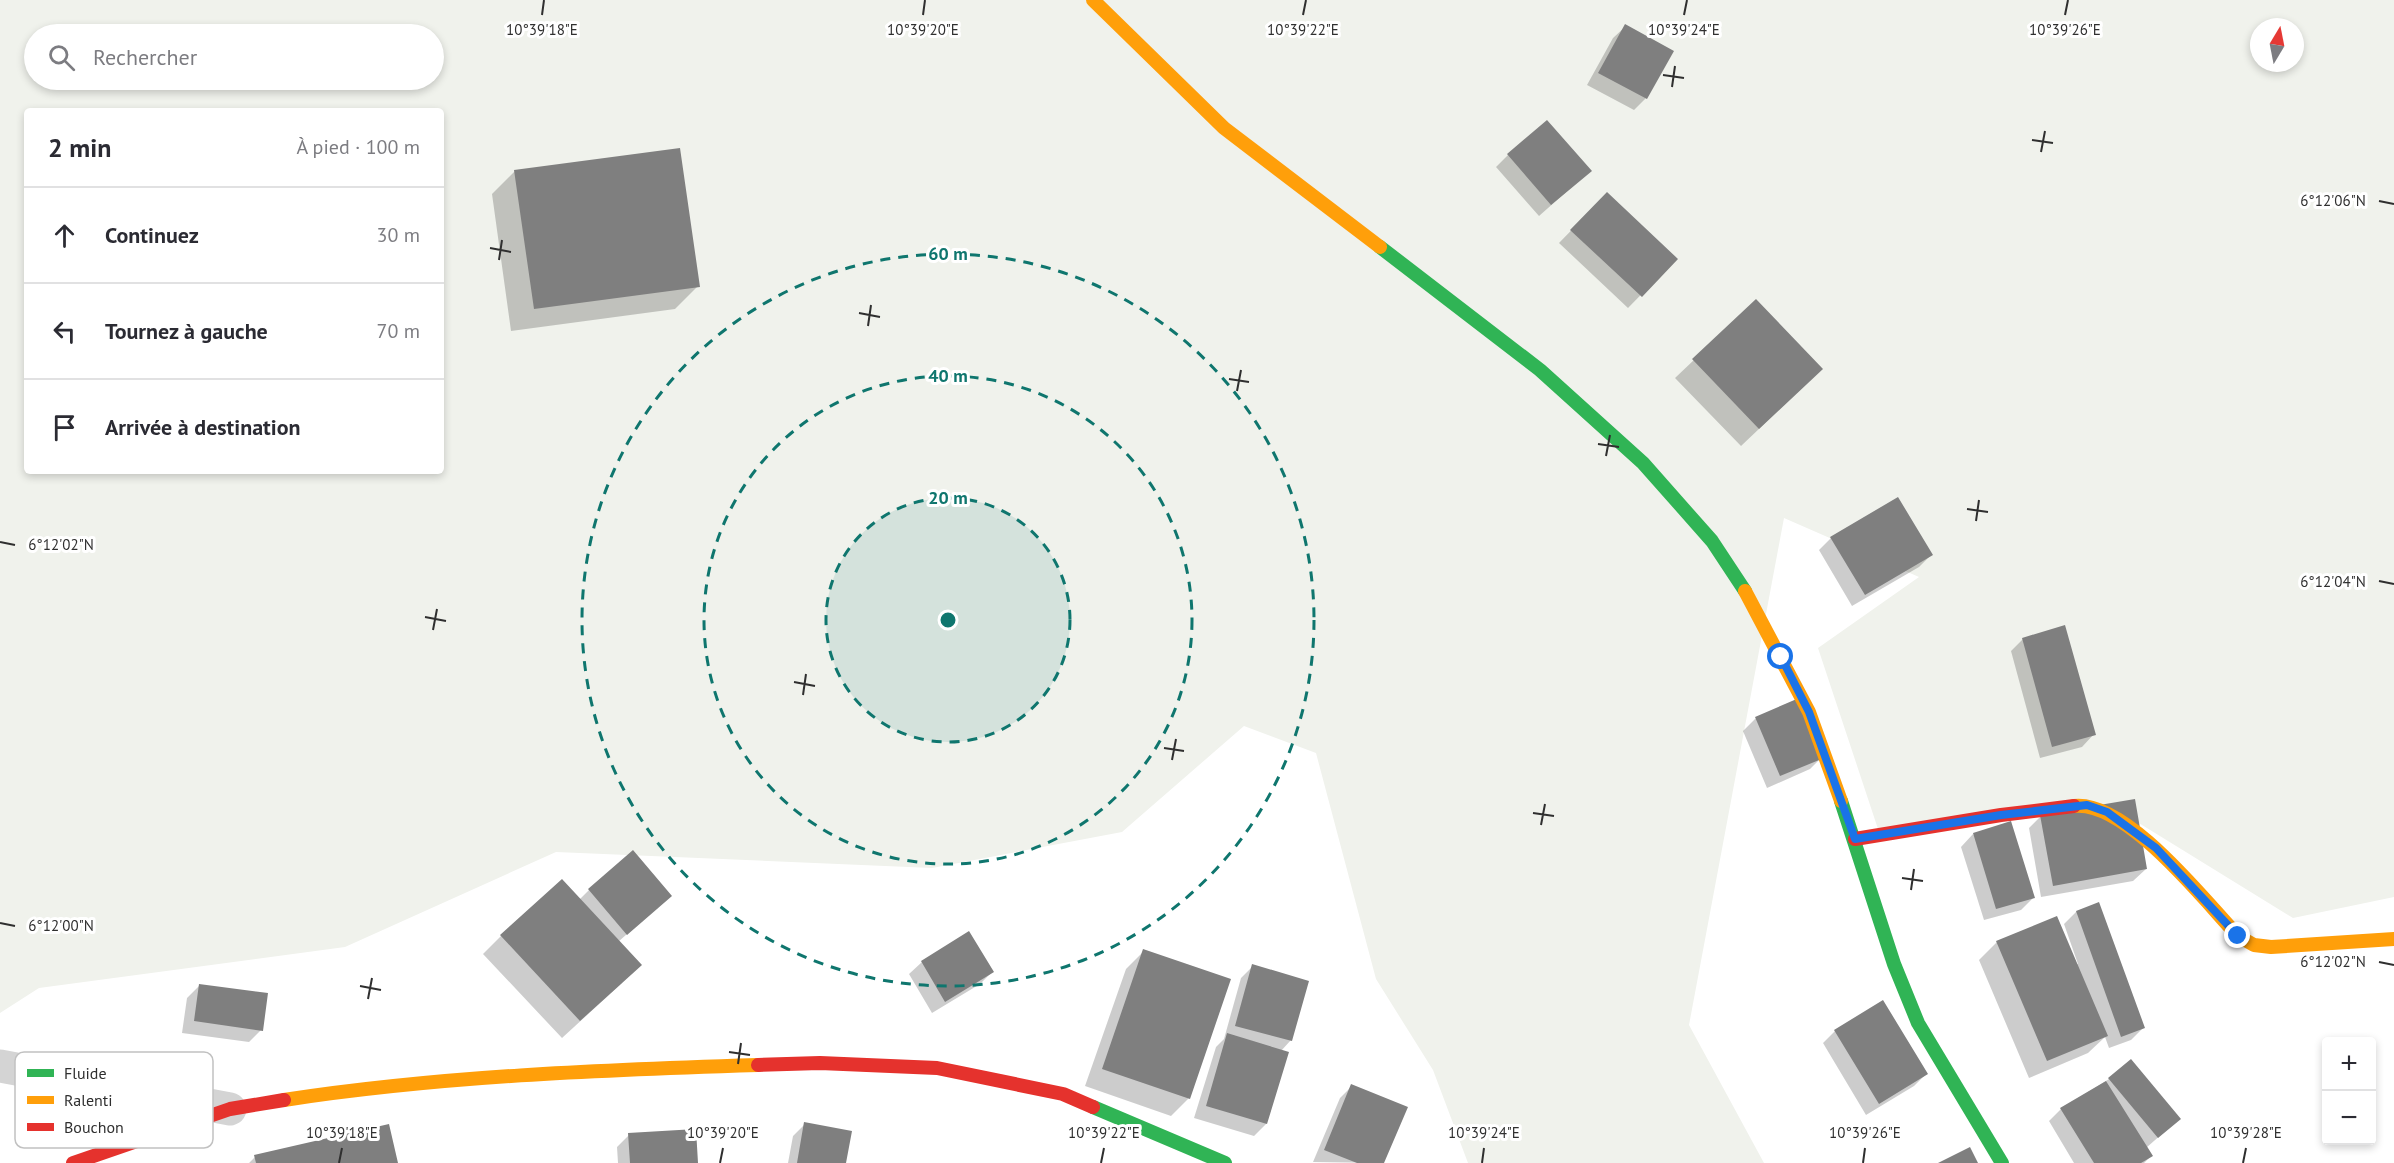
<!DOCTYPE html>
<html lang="fr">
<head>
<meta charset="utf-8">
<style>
  body { margin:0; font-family:"PT Sans",sans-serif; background:#f7f7f7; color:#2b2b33 }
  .controls { position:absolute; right:18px; bottom:18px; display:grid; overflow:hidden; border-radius:6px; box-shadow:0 3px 9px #0003 }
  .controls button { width:54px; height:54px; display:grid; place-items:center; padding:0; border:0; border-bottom:2px solid #e1e1e2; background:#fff; color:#2b2b33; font:30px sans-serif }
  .compass { position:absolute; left:2250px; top:18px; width:54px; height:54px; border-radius:50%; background:#fff; box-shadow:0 3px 9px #0003; rotate:10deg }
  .stop { position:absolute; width:18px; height:18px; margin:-14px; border:4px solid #1a73e8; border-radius:50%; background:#fff }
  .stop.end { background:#1a73e8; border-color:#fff; box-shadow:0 2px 6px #0008 }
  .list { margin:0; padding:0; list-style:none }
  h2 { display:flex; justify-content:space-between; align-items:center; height:78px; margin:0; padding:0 24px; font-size:26px }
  h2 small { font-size:20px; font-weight:400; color:#7c7c81 }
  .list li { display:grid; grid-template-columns:39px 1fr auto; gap:18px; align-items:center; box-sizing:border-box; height:96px; padding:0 24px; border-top:2px solid #e1e1e2 }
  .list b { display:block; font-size:22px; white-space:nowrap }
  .list em { font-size:20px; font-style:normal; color:#7c7c81 }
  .icon { flex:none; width:33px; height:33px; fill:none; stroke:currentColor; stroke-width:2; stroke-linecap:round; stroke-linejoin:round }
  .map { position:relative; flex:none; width:2394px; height:1163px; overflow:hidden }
  .search { position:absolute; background:#fff; box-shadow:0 3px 9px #0003; left:24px; top:24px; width:420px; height:66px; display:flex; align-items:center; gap:15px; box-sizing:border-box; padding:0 21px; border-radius:33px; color:#7c7c81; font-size:22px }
  .panel { position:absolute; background:#fff; box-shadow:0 3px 9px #0003; left:24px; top:108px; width:420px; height:366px; border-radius:6px }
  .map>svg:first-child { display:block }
</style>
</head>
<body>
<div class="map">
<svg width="2394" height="1163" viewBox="0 0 2394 1163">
  <rect width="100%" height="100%" fill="#fff"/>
  <!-- green -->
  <path fill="#f0f2ec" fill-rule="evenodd" d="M0,0H2394V897L2293,918L2108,804L1879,832L1818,648L1919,577L1784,518L1689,1025L1764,1163H1468L1433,1070L1376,979L1316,753L1244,726L1122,832L932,868L556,852L345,947L39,988L0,1013ZM2259,27H2295V63H2259ZM34,34H434V80H34ZM27,111H441V471H27Z"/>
  <!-- shadow -->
  <path fill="#0003" d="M1626,26L1646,98L1634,110L1587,85L1613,38Z
    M1508,155L1590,171L1539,216L1496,167Z
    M515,171L698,286L675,309L511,331L492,194Z
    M1595,206L1676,259L1628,308L1559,243Z
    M1756,301L1803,387L1741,446L1675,378Z
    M1831,538L1931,555L1919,567L1852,606L1819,550Z
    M2023,639L2094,734L2082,747L2040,758L2011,651Z
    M1798,700L1822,757L1810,769L1767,788L1743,731L1755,719Z
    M2041,816L2146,869L2133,881L2041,897L2029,828Z
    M1973,834L2033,898L2021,910L1984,920L1961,847Z
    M589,890L670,896L618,942L622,983L562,1038L483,954L501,936L579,900Z
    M2098,904L2143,1028L2131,1040L2109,1048L2105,1037L2088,1053L2029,1078L1979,960L1997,942L2078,964L2064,924L2076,912Z
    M1144,951L1189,1098L1171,1116L1085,1086L1126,969Z
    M922,962L992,972L980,984L932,1013L909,974Z
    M1253,966L1291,1040L1281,1051L1266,1124L1254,1136L1194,1118L1216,1047L1224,1039L1241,978Z
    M199,986L261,1030L249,1042L182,1033L187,998Z
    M1835,1031L1926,1074L1914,1086L1866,1115L1823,1043Z
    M2109,1079L2179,1119L2146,1148L2151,1156L2144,1163H2074L2049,1121L2061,1109Z
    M1352,1086L1383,1163L1313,1162L1340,1098Z
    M805,1124L845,1163H788L793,1136Z
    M629,1135L696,1163H618L617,1147Z
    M255,1157L396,1163H249Z"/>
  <!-- building -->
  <path fill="#7f7f7f" d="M1625,24L1674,51L1647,99L1598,73Z
    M1547,120L1592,171L1551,205L1507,154Z
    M680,148L700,287L534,309L514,170Z
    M1607,192L1678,259L1642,297L1570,230Z
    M1756,299L1823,369L1759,429L1692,359Z
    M1898,497L1933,555L1865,595L1830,537Z
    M2065,625L2096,735L2052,747L2022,638Z
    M1799,698L1824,758L1780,776L1755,717Z
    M2135,799L2147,869L2053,886L2040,815Z
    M2011,821L2035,898L1996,909L1973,833Z
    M633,850L672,896L627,935L588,889Z
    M562,879L642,965L580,1021L500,935Z
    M2099,902L2145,1028L2121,1037L2076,911Z
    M2057,916L2108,1036L2047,1061L1996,941Z
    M969,931L994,972L945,1002L921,961Z
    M1143,949L1231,979L1190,1099L1102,1069Z
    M1252,964L1309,981L1292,1041L1235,1026Z
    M199,984L268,993L263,1031L194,1021Z
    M1883,1000L1928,1074L1879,1104L1834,1030Z
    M1227,1033L1289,1052L1267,1124L1206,1106Z
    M2131,1059L2181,1119L2158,1138L2108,1078Z
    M2106,1081L2153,1156L2141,1163H2094L2060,1108Z
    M1351,1084L1408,1107L1384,1163H1357L1324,1150Z
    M804,1122L852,1131L846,1163H797Z
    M389,1124L398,1163H256L254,1155Z
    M696,1129L698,1163H630L628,1133Z
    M1970,1147L1978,1163H1938Z"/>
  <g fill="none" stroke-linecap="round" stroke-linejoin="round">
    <!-- street -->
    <path stroke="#d4d4d4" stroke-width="33" d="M0,1066L230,1109"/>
    <!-- fast -->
    <path stroke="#30b455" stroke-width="14" d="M1380,247L1540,370L1643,463L1712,541L1745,591
      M1841,801L1894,964L1918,1023L2002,1163
      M1093,1107L1225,1163"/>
    <!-- slow -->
    <path stroke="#ff9f0a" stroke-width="14" d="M1093,0L1224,128L1380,247
      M1745,591L1809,712L1841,801
      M2074,806C2126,800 2204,900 2238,936L2254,945L2271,947L2394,939
      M284,1100C441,1076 600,1070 758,1065"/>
    <!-- jam -->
    <path stroke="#e5322d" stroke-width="14" d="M1855,839L2001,815L2074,806
      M758,1065L820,1063L937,1068L1063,1094L1093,1107
      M73,1163L230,1109L284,1100"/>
  </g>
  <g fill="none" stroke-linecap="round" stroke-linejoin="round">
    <!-- route -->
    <path stroke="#1a73e8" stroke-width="8" d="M1781,657L1809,712L1855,839L2001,815L2087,805L2107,812L2156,848L2238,936"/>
  </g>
  <!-- ticks -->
  <path fill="none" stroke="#2f2f2f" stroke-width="2" d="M542,15L544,0M923,15L925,0M1303,15L1306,0M1684,15L1687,0M2065,15L2068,0M1663,75L1684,78M1672,87L1675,66M2032,140L2053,143M2041,152L2045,131M2379,201L2394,204M490,248L511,252M499,260L502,240M859,313L880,317M868,326L871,305M1229,379L1249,382M1237,391L1241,370M1598,444L1619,447M1606,456L1610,435M1967,509L1988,512M1976,521L1979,500M0,542L15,545M2379,581L2394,584M425,617L446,621M433,630L437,609M794,682L815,686M803,695L806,674M1164,748L1184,751M1172,760L1176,739M1533,813L1554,816M1541,825L1545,804M1902,878L1923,881M1911,890L1914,869M0,923L15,926M2379,962L2394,965M360,986L381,990M368,999L372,978M729,1052L750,1055M738,1064L741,1043M339,1163L342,1148M720,1163L723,1148M1101,1163L1104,1148M1482,1163L1484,1148M1863,1163L1865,1148M2243,1163L2246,1148"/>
  <!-- distance rings -->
  <circle cx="948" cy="620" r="122" fill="#0f766e" fill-opacity=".12"/>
  <g fill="none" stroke="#0f766e" stroke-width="3" stroke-dasharray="10 8">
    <circle cx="948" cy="620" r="122"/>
    <circle cx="948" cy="620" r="244"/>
    <circle cx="948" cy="620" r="366"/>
  </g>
  <!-- legend -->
  <rect x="15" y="1052" width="198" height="96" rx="9" fill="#fff" stroke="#c1c1c1" stroke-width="1.5"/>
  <rect x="27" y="1069" width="27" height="8" fill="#30b455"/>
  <rect x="27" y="1096" width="27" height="8" fill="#ff9f0a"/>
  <rect x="27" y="1123" width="27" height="8" fill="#e5322d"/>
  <g font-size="16" fill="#2f2f2f">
    <text x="64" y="1079">Fluide</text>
    <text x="64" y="1106">Ralenti</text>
    <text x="64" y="1133">Bouchon</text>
  </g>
  <g font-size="15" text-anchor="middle" fill="#2f2f2f" stroke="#fff" stroke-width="6" stroke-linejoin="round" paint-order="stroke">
    <text x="542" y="35">10°39'18"E</text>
    <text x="923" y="35">10°39'20"E</text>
    <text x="1303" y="35">10°39'22"E</text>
    <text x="1684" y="35">10°39'24"E</text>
    <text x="2065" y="35">10°39'26"E</text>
    <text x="2333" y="206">6°12'06"N</text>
    <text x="61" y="550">6°12'02"N</text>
    <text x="2333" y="587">6°12'04"N</text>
    <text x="61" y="931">6°12'00"N</text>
    <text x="2333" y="967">6°12'02"N</text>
    <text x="342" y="1138">10°39'18"E</text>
    <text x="723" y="1138">10°39'20"E</text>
    <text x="1104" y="1138">10°39'22"E</text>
    <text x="1484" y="1138">10°39'24"E</text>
    <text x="1865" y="1138">10°39'26"E</text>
    <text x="2246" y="1138">10°39'28"E</text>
  </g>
  <circle cx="948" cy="620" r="9" fill="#0f766e" stroke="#fff" stroke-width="3"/>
  <g font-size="18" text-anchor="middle" font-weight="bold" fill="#0f766e" stroke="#fff" stroke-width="6" stroke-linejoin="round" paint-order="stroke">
    <text x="948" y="260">60 m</text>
    <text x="948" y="382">40 m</text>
    <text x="948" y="504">20 m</text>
  </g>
</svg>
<div class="controls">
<button>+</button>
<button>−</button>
</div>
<svg class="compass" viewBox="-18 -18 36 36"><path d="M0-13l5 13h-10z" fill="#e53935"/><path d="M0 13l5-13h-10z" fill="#7c7c81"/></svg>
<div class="stop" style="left:1781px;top:657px"></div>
<div class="stop end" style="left:2238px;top:936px"></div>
<div class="search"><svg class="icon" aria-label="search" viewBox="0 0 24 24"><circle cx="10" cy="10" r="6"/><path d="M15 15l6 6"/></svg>Rechercher</div>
<section class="panel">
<h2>2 min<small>À pied · 100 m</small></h2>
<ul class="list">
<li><svg class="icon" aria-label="ahead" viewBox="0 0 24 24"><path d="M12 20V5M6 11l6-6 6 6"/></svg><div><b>Continuez</b></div><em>30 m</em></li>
<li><svg class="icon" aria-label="left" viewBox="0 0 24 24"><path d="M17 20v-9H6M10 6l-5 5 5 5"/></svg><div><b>Tournez à gauche</b></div><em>70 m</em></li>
<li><svg class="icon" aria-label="arrive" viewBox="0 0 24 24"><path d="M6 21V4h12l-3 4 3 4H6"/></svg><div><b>Arrivée à destination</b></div></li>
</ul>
</section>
</div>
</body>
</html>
